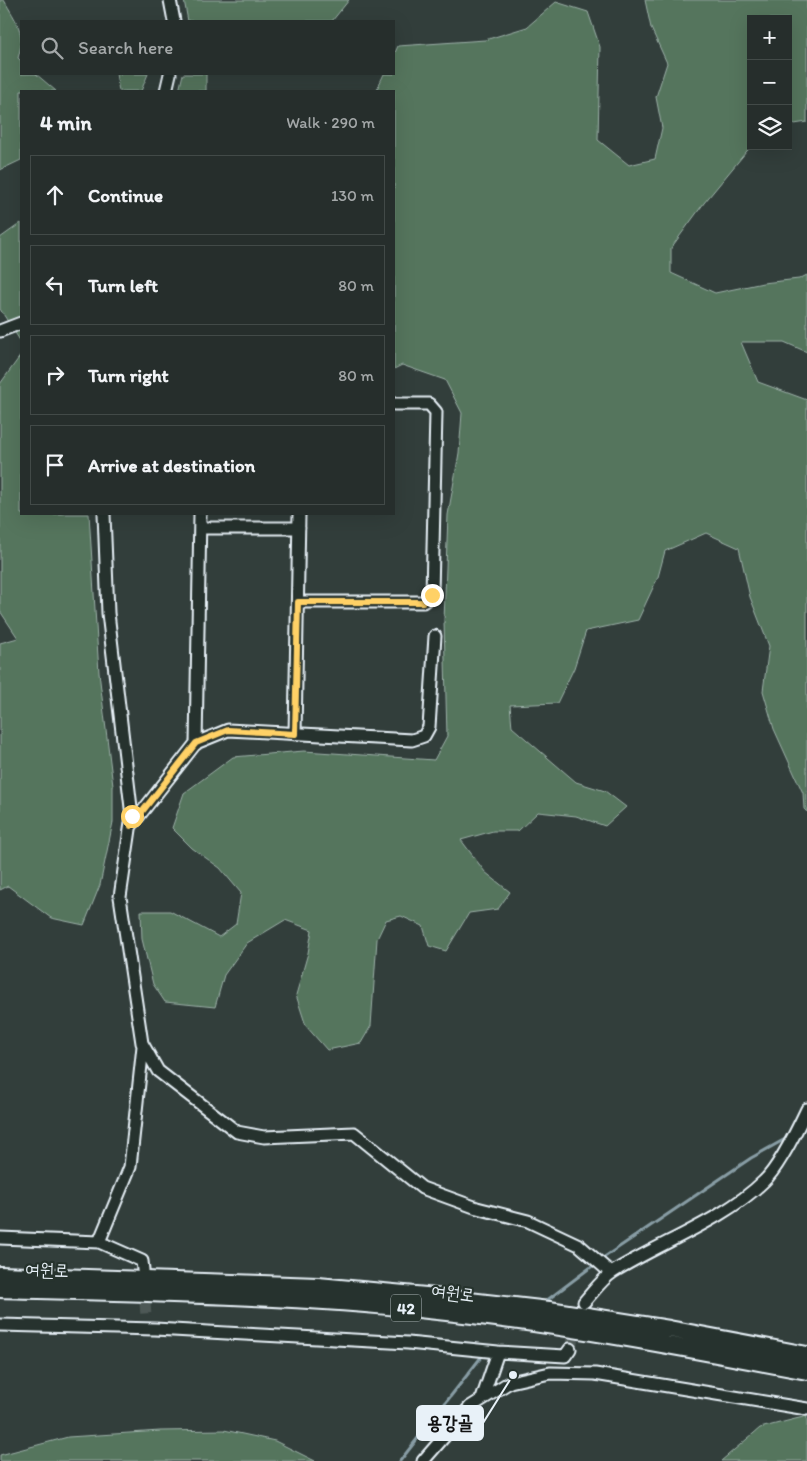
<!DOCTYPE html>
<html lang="en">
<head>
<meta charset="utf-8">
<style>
  body { margin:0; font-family:Itim,"Poor Story",sans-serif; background:#323a38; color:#f1f3f6 }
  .controls { position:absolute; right:15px; top:15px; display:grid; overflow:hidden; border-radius:0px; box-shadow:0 5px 20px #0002 }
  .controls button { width:45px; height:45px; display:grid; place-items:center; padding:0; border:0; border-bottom:1px solid #424a48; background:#262e2c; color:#f1f3f6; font:25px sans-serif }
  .stop { position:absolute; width:15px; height:15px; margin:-11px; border:4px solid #ffd166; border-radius:50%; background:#fff }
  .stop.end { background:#ffd166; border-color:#fff; box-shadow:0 1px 5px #0008 }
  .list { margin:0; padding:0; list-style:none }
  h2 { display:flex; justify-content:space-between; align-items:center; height:65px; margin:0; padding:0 20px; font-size:21px }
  h2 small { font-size:16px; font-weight:400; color:#a4a8a9 }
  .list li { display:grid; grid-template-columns:32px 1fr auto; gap:15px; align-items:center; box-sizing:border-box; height:80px; margin:0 10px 10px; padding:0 10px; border:1px solid #424a48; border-radius:0px }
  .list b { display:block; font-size:19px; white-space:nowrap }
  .list em { font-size:16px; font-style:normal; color:#a4a8a9 }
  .icon { flex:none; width:28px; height:28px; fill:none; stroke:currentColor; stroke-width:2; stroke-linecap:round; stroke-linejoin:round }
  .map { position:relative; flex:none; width:807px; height:1461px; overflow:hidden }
  .search { position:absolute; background:#262e2c; box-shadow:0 5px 20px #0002; left:20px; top:20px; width:375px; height:55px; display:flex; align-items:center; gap:12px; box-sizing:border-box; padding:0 18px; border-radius:0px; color:#a4a8a9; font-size:19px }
  .panel { position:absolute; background:#262e2c; box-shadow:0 5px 20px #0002; left:20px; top:90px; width:375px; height:425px; border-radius:0px }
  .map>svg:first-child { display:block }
</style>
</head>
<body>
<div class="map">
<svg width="807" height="1461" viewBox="0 0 807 1461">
  <rect width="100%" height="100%" fill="#323e3b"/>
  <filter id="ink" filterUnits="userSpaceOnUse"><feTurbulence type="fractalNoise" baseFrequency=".02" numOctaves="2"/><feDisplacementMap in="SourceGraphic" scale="10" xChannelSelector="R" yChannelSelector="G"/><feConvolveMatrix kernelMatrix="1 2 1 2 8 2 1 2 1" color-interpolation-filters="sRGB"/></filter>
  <g filter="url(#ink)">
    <!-- green -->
    <path fill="#54745d" stroke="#9eb2aa" d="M0,0H4C16,22 26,31 18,58L21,61V74H36L56,91H21V160L0,170Z
      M184,0H349L332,21H188Z
      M645,0H807V122L788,125V19H751V146L704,203L671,248V273L715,293L763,283L799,279L807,275V352L784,342H741L758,382L807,400V812L804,809L803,793L774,729L763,691L769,646L750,597L739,548L706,533L665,551L658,577L638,620L586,631L574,668L557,703L510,705L512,727L576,782L605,791L626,807L605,826L576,816L538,812L518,831H493L461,840L485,872L510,892L498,909L469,913L446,951L429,946L423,926L401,916L386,920L377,939L371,1026L361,1043L327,1050L306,1026L296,995L308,953L312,930L285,920L247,943L224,975L215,1007L165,1002L153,984L142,939L141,911H170L219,937L236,924L241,893L220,868L192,848L172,828L184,793L233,757L304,751L434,760L447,736L444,621L448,515L459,453L462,413L445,380L402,365L394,369V91H376L384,74H394V55L398,46L485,40L527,27L556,2L588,12L600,47L598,140L629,165L655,159L662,128L656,97L667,63L651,28Z
      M116,74H148L141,91H119Z
      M183,74H206V91H179Z
      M21,223V342L0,309V238Z
      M21,355V514H89L99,673L113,786V822L100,885L84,925L51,918L8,886L0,890V643L18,638L0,611V384Z
      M807,1416V1461H721L760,1428Z
      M224,1430L275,1441L315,1461H0V1455L68,1437L160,1431Z"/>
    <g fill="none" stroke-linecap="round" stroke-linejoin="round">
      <!-- stream -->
      <path stroke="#889da5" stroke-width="3" d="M600,1260L751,1158L787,1138
        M546,1301L595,1264
        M400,1461L482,1356"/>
      <!-- minor-tunnel -->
      <path stroke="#4d5957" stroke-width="11" stroke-dasharray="11 5.5" stroke-linecap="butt" d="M144,1286L146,1317
        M570,1349L578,1323"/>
      <defs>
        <path id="minor" d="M170,0L174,21
          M166,91L170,74
          M0,331L21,323
          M104,514L108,613L132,816L120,897L142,1043L158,1071L237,1132L264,1137L354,1133L422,1188L477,1208L528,1221L579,1245L611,1273
          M200,528H299
          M298,602H423L432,595L436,412L429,404H394
          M295,734L299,514
          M196,744L200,514
          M131,826L196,743L228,730L412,740L424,736L429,727L435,636
          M0,1238L99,1242L142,1261L143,1270
          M99,1242L130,1167L143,1046
          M584,1302C593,1292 602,1279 613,1272C661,1242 723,1221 764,1181C778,1168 798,1128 807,1109
          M0,1325L155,1329L408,1343L498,1352L565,1356L570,1349
          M482,1399L498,1352
          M423,1461L470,1407L510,1382L550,1373L595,1374L807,1409"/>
        <path id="highway" d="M0,1275L318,1286L426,1296L549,1310L669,1329L807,1355
          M0,1289C143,1293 286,1295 428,1310C555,1323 681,1347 807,1371"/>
      </defs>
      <!-- minor casing -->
      <use href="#minor" stroke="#e8f1f8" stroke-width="15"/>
      <!-- highway casing -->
      <use href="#highway" stroke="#e8f1f8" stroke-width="20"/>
      <!-- minor -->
      <use href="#minor" stroke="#26332d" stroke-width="11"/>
      <!-- highway -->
      <use href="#highway" stroke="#26332d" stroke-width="16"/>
    </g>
  </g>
  <g fill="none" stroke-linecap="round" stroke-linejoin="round" filter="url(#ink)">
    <!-- route -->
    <path stroke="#ffd166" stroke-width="6" d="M132,816L131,826L196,743L228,730L295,734L298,602H423L432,595"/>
  </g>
  <g text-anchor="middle" stroke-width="4.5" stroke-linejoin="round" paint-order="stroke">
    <!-- shield labels -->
    <rect fill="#26332d" stroke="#aeb8bb" stroke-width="1" x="391" y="1294.5" width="30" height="27" rx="4"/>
    <g font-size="16" font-weight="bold" fill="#e8f1f8">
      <text x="406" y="1314">42</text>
    </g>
    <!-- street labels -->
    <g font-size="18" fill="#e8f1f8" stroke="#26332d">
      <text transform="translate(47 1270) rotate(2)" y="6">여원로</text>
      <text transform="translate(453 1293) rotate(7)" y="6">여원로</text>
    </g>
  </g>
  <!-- callouts -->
  <path fill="none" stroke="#e8f1f8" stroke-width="2" d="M513 1375L483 1423"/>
  <circle fill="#e8f1f8" stroke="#26332d" stroke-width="2" cx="513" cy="1375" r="5"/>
  <rect fill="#e8f1f8" stroke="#e8f1f8" stroke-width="2" x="417" y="1406" width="66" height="34" rx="5"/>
  <g font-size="19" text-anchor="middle" font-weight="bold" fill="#111">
    <text x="450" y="1429">용강골</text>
  </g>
</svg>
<div class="controls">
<button>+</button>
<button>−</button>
<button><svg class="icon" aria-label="layers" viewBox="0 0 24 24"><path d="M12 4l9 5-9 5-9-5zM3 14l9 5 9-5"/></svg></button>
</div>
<div class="stop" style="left:132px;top:816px"></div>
<div class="stop end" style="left:432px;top:595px"></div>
<div class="search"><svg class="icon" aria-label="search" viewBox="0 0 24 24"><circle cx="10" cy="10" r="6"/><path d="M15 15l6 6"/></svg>Search here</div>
<section class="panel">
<h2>4 min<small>Walk · 290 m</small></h2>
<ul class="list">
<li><svg class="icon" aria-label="ahead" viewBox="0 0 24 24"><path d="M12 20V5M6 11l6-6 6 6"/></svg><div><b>Continue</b></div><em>130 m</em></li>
<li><svg class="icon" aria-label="left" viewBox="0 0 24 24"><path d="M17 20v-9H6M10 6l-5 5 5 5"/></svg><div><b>Turn left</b></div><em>80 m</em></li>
<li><svg class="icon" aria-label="right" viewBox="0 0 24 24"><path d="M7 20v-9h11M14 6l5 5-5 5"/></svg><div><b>Turn right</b></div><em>80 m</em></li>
<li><svg class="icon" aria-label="arrive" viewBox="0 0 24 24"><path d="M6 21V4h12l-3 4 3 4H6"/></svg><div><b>Arrive at destination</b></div></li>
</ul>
</section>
</div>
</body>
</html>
